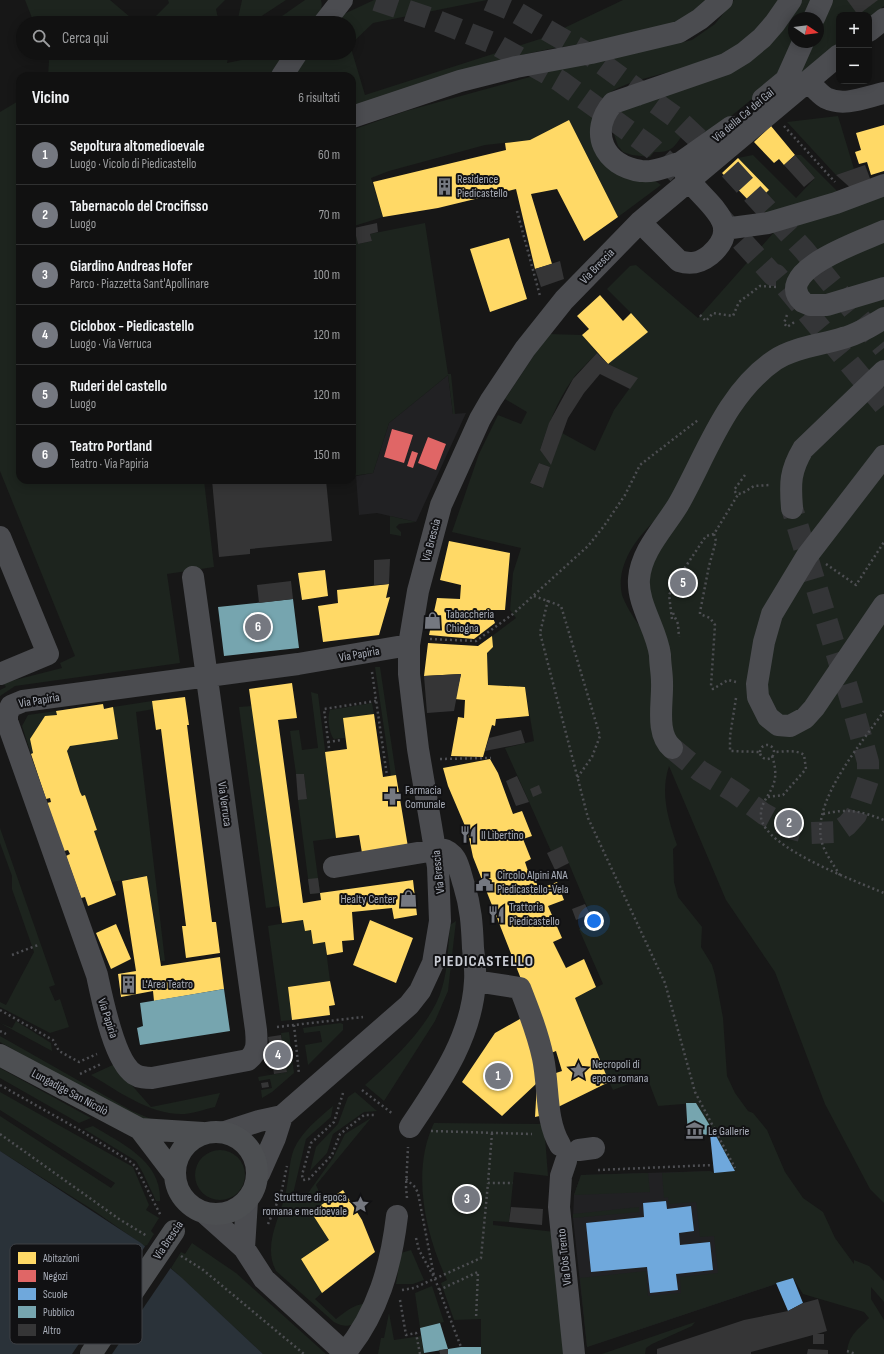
<!DOCTYPE html>
<html lang="it">
<head>
<meta charset="utf-8">
<style>
  body { margin:0; font-family:"Sofia Sans Condensed",sans-serif; background:#1e1f1f; color:#f1f3f6 }
  .controls { position:absolute; right:12px; top:12px; display:grid; overflow:hidden; border-radius:8px; box-shadow:0 2px 10px #0003 }
  .controls button { width:36px; height:36px; display:grid; place-items:center; padding:0; border:0; border-bottom:1px solid #303131; background:#111; color:#f1f3f6; font:20px sans-serif }
  .compass { position:absolute; left:788px; top:12px; width:36px; height:36px; border-radius:50%; background:#111; box-shadow:0 2px 10px #0003; rotate:103deg }
  .you { position:absolute; left:594px; top:921px; width:14px; height:14px; margin:-10px; border:3px solid #fff; border-radius:50%; background:#1a73e8; box-shadow:0 0 0 6px #1a73e833 }
  .badge { display:grid; place-items:center; width:26px; height:26px; border-radius:50%; background:#757880; color:#fff; font-size:13px; font-weight:700 }
  .pin { position:absolute; translate:-50% -50%; border:2px solid #fff; box-shadow:0 1px 4px #0006 }
  .list { margin:0; padding:0; list-style:none }
  h2 { display:flex; justify-content:space-between; align-items:center; height:52px; margin:0; padding:0 16px; font-size:17px }
  h2 small { font-size:13px; font-weight:400; color:#9c9d9f }
  .list li { display:grid; grid-template-columns:26px 1fr auto; gap:12px; align-items:center; box-sizing:border-box; height:60px; padding:0 16px; border-top:1px solid #303131 }
  .list b { display:block; font-size:15px; white-space:nowrap }
  .list p { margin:0; font-size:13px; white-space:nowrap; color:#9c9d9f }
  .list em { font-size:13px; font-style:normal; color:#9c9d9f }
  .icon { flex:none; width:22px; height:22px; fill:none; stroke:currentColor; stroke-width:2; stroke-linecap:round; stroke-linejoin:round }
  .map { position:relative; flex:none; width:884px; height:1354px; overflow:hidden }
  .search { position:absolute; background:#111; box-shadow:0 2px 10px #0003; left:16px; top:16px; width:340px; height:44px; display:flex; align-items:center; gap:10px; box-sizing:border-box; padding:0 14px; border-radius:22px; color:#9c9d9f; font-size:15px }
  .panel { position:absolute; background:#111; box-shadow:0 2px 10px #0003; left:16px; top:72px; width:340px; height:412px; border-radius:12px }
  .map>svg:first-child { display:block }
</style>
</head>
<body>
<div class="map">
<svg width="884" height="1354" viewBox="0 0 884 1354">
  <rect width="100%" height="100%" fill="#171717"/>
  <!-- built -->
  <path fill="#212123" d="M448,375L453,414L466,413L416,522L377,513L359,515L356,476L373,473L389,423Z
    M710,1171L714,1173L730,1172L785,1281L587,1347L573,1218L574,1195L581,1175Z"/>
  <!-- green -->
  <path fill="#1d241e" fill-rule="evenodd" d="M25,0H110L137,23H34Z
    M168,0H225L216,9L219,23H149L169,3Z
    M242,0H286L251,23H237Z
    M305,0H321C324,10 317,16 311,23H272Z
    M374,0H487L373,23L350,45L365,95L543,38L623,0H711L689,19L640,35L549,49L495,61L352,107V76H294L310,53H349V23H336L344,14Z
    M734,0H782C764,21 747,48 721,58C691,71 617,77 600,102C592,112 592,124 592,137L661,185L618,217L569,120L530,140L485,145L389,171L371,178L383,217L354,226L358,244L372,241L370,234L425,223L448,374H451L455,414H453L448,375L389,423L373,473L352,476V130L406,111L555,70L692,40L715,24Z
    M799,0H814L806,18H794V42L781,75L707,136L684,133C674,147 672,153 654,152L650,157L632,155L623,152L618,146L612,128L619,109L716,76Z
    M828,0H884V6L869,18V15H839V43L791,85L810,42H818V23Z
    M46,53H229L227,63L251,58H266L274,53H285L270,76H48L49,61Z
    M20,100V480H204L214,567L167,574L180,663L15,686L0,696V690L6,687L3,683L62,668L60,663L75,656L0,471V112Z
    M838,116L854,169L836,175L787,122Z
    M753,155L796,198L815,178L795,155H801L842,196L771,212H765L753,205L769,190L738,158Z
    M884,180V1203L870,1189L825,1104L775,972L726,900L669,766C660,793 668,819 677,845L673,849L674,882L678,897L702,927L701,947L712,965L715,975L723,1018L727,1076L735,1093L748,1111L753,1113L767,1130L785,1172L803,1198L823,1212L835,1238L854,1264V1260L869,1266L884,1281V1302L871,1287V1299L884,1320V1354H847C848,1335 857,1331 869,1318L864,1312L803,1294L793,1278L587,1347L580,1278L646,1271L648,1296L681,1293L680,1277L718,1273L714,1236L700,1237L696,1202L669,1204L668,1197L664,1198L662,1173L710,1171L714,1173L735,1171L696,1103L658,1106L647,1077L613,1090L609,1082L575,998L603,984L579,929L593,921L562,847L551,851L505,748L534,741L525,687L488,685L487,653L493,647L492,636L516,618L510,610L513,573L521,548L452,532L479,454L498,415L521,424L527,412L505,399L548,334L582,335L597,353C589,362 579,370 572,380C557,401 548,426 540,450L551,464L562,433L595,451L614,410L637,378L608,364L631,313L607,289L630,266L636,265L698,318L776,230ZM539,463L550,467L542,488L530,483ZM659,517L628,576L630,593L639,625C633,617 625,604 622,595C615,565 638,535 659,517Z
    M390,516L416,522L399,524L396,527L401,532V536L390,534Z
    M375,667H380L396,775L391,776Z
    M311,692L318,694L336,838L313,841L320,893L310,894L298,800L307,798L304,774H296L290,731L299,730L302,750L318,748Z
    M152,701L154,709L136,712L165,961H161L147,876L112,882L94,831L97,830L85,795L82,796L80,792L67,751L70,746L113,707Z
    M372,703L374,714L343,718L345,738L334,739C329,733 327,717 330,710Z
    M252,706L280,906L266,908L239,707Z
    M56,711L57,715L45,717L30,739L33,753L31,754L22,726L28,715Z
    M0,828L55,985L49,987L55,1001L60,999L69,1027L50,1033L0,1007V1002L6,1005L34,952L12,889V876L0,843Z
    M303,920L311,930L313,944L325,942L330,981L288,987L292,1020L281,1021L268,926Z
    M456,921L448,991L435,1021L384,1101L365,1085C392,1061 432,1024 442,988C448,968 448,946 450,925Z
    M16,1021L51,1043L52,1051L0,1023L12,1028Z
    M340,1023L343,1024V1030L308,1065L305,1045L322,1042L320,1031L304,1033L303,1028Z
    M289,1032L294,1073L272,1092L262,1098L261,1090L272,1088L270,1079L259,1081L258,1077L287,1072L281,1033Z
    M0,1036L132,1111L158,1122L133,1117L0,1042Z
    M117,1063L121,1073L151,1107L220,1093L215,1107C205,1109 195,1113 185,1114C152,1116 118,1091 91,1075Z
    M0,1068L91,1118L79,1123L0,1078Z
    M0,1092L133,1167L149,1205L146,1210L159,1218L151,1231L154,1234L146,1247L93,1210L0,1151V1116L111,1188L115,1183L0,1110Z
    M355,1092L377,1111L364,1112L333,1134L327,1153L310,1171L316,1147L338,1124L348,1097Z
    M333,1106L331,1117L306,1139L293,1194L306,1196L333,1158L345,1134L371,1118L316,1185L324,1203L311,1212L329,1240L301,1259L322,1293L315,1299L336,1319C345,1312 356,1302 369,1304C359,1318 354,1333 334,1322L276,1271C262,1244 281,1217 286,1191C289,1178 289,1161 294,1149C302,1131 319,1118 333,1106Z
    M434,1123L544,1124L548,1176L514,1172L509,1222L493,1221V1225L555,1232L567,1354H481V1319L454,1320L441,1283L447,1280C425,1234 411,1171 434,1123Z
    M93,1126C122,1144 162,1161 160,1201H156L143,1173L136,1161L84,1129Z
    M195 1175a25 25 0 1 1 50 0a25 25 0 1 1-50 0Z
    M648,1173L650,1192L574,1195L581,1175Z
    M639,1207V1212L573,1218V1214Z
    M192,1243L236,1273L326,1354H263L171,1268L181,1252L185,1254Z
    M411,1250L424,1280L413,1284H396L401,1253Z
    M432,1286L444,1322L420,1328L415,1293Z
    M389,1313L394,1340L421,1336L424,1354H378L381,1338H384Z
    M695,1322L692,1326L652,1344L646,1348L645,1354H602Z"/>
  <!-- water -->
  <path fill="#2a3239" d="M0,1151L141,1243L182,1278L263,1354H0Z"/>
  <!-- pier -->
  <path fill="#171717" d="M146,1245L172,1266L112,1354H72Z"/>
  <!-- homes -->
  <path fill="#ffd966" d="M569,120L618,217L584,241L557,189L531,194L552,264L535,269L516,189L438,208L383,217L373,182L506,150L505,143L530,140Z
    M884,125V171L871,175L867,162L859,164L855,152L861,150L856,133Z
    M771,126L795,155L784,165L779,159L774,163L754,142Z
    M738,158L769,190L753,205L722,173Z
    M509,238L527,299L490,312L470,249Z
    M600,295L623,321L631,313L648,332L608,364L582,335L589,329L577,316Z
    M449,541L510,553L505,610H490L495,623L474,639L429,635L437,598L460,599L461,585L440,580Z
    M325,570L328,596L302,600L298,573Z
    M389,584L386,598L390,597L379,635L323,642L318,606L338,603L337,590Z
    M492,636L493,647L487,653L488,685L525,687L529,716L496,719L495,726L492,725L483,757L451,756L458,717L464,718L465,700L455,699L461,674L424,676L428,643L478,646Z
    M292,683L297,718L278,720L303,903L321,900L320,893L413,880L417,915L394,919L392,908L352,912L354,940L342,941L343,952L327,955L325,942L313,944L311,930L305,931L303,920L282,923L249,689Z
    M185,697L189,725H187L212,922H216L220,953L186,958L182,926H186L161,729L156,730L152,701Z
    M103,704L104,709L113,707L118,739L70,746L67,751L80,792L82,796L85,795L97,830L94,831L116,895L88,906L85,897L81,898L66,856L70,854L68,850L64,851L47,803L51,802L50,798L46,799L31,754L33,753L30,739L45,716L57,715L56,711Z
    M374,714L383,777L396,775L408,847L362,853L359,835L336,838L325,752L347,749L343,718Z
    M490,759L498,773L513,814L522,811L532,836L523,839L531,859L525,862L528,871L531,870L539,889L557,882L564,900L548,906L562,938L553,942L566,968L584,959L596,987L575,998L609,1082L556,1108L550,1075L562,1071L556,1051L546,1055L534,1012L473,857L468,833L448,786L443,768Z
    M147,876L161,966L220,957L224,989L154,1001L153,991L121,997L118,974L136,971L122,881Z
    M370,920L413,938L396,983L353,965Z
    M116,924L131,959L111,969L96,933Z
    M330,981L335,1005L329,1006L330,1015L292,1020L288,987Z
    M527,1015L544,1115L535,1117L537,1083L502,1116L462,1082L495,1033Z
    M343,1190L362,1220L375,1252L322,1293L301,1259L329,1240L311,1212Z"/>
  <!-- shops -->
  <path fill="#e06666" d="M392,429L413,435L404,463L384,457Z
    M428,437L446,444L436,470L418,463Z
    M412,451L418,453L413,468L407,466Z"/>
  <!-- schools -->
  <path fill="#6fa8dc" d="M710,1134H715L735,1171L714,1173Z
    M666,1201L667,1209L691,1206L694,1231L679,1233L680,1245L710,1242L713,1270L676,1274L678,1290L650,1293L647,1267L591,1272L586,1223L644,1217L643,1203Z
    M793,1278L803,1303L788,1311L776,1283Z"/>
  <!-- public -->
  <path fill="#76a5af" d="M293,599L299,648L224,656L218,607Z
    M224,989L230,1031L140,1045L137,1028L143,1026L140,1003Z
    M686,1103H696L715,1134L688,1136Z
    M440,1323L448,1349L424,1353L420,1328Z
    M461,1347H481V1354H448V1349Z"/>
  <!-- building -->
  <path fill="#353536" d="M847,0H878L858,15Z
    M795,155L815,178L804,187L784,165Z
    M865,165L872,184L854,191L836,175Z
    M377,223L378,232L370,234L372,241L358,244L354,228Z
    M560,261L564,279L541,287L535,269Z
    M597,353L608,364L638,378L630,389L600,374L584,393L568,418L551,465L540,450L549,423L573,379Z
    M539,463L550,467L543,488L530,483Z
    M212,480H326L332,541L250,549V554L219,557Z
    M390,559L389,584L374,585V560Z
    M291,581L293,599L259,603L257,585Z
    M461,674L454,711L427,713L424,676Z
    M521,730L525,743L485,751L489,738Z
    M296,774H304L307,799L298,800Z
    M517,776L529,802L516,806L506,781Z
    M539,785L542,793L533,797L530,789Z
    M790,814L797,827L789,832L781,818Z
    M562,846L569,863L555,870L547,853Z
    M318,878L320,893L310,894L308,879Z
    M585,904L590,914L576,920L572,909Z
    M281,1035L287,1072L274,1074L268,1037Z
    M268,1082L269,1087L262,1088L261,1083Z
    M511,1207L543,1209L542,1225L509,1222Z
    M818,1299L827,1331L817,1334H824V1344H813V1335L751,1352V1354H657V1349L744,1320L788,1311L803,1303Z
    M448,1349V1354H440L439,1350Z
    M808,1349L828,1350V1354H807Z"/>
  <g fill="none" stroke-linecap="round" stroke-linejoin="round">
    <!-- minor-tunnel -->
    <path stroke="#343537" stroke-width="22" stroke-dasharray="22 11" stroke-linecap="butt" d="M672,748L700,771L734,792L764,814L790,828L809,833L837,832L847,825L856,815L868,780V762L850,697L792,508"/>
    <!-- highway-tunnel -->
    <path stroke="#343537" stroke-width="22" stroke-dasharray="22 11" stroke-linecap="butt" d="M376,0L435,20L495,44L560,81L652,148L683,178
      M488,0L514,11L590,55L675,117L730,169L804,250L884,348
      M719,216L773,275H776L884,405"/>
    <!-- path -->
    <path stroke="#4d4e52" stroke-width="2.5" stroke-dasharray="2 3" stroke-linecap="butt" d="M784,126L835,182
      M517,211L540,296
      M700,315L706,321L713,313L733,316L739,302L760,286L776,287
      M787,315L784,323L787,327L796,321
      M745,475L734,490L736,493L741,494L754,486L770,485
      M714,534L716,541L709,566L700,612V614L710,618L715,625L711,686L713,689L728,680L736,682
      M826,564L856,585L884,542
      M534,596L561,606L600,736L592,757L577,778
      M548,600L540,633L588,818L665,983L695,1092L735,1168
      M673,613L678,624L679,637
      M672,619L669,595L676,581L706,536L714,534L739,493
      M430,639L476,641L513,614L588,546L604,526L625,495L640,465L698,420
      M372,672L387,776
      M736,698L730,736V751L760,752
      M328,742L341,740
      M760 752a7 7 0 1 1 14 0a7 7 0 1 1-14 0Z
      M329,748L324,709L376,701
      M772,756C784,791 759,795 761,817C764,848 858,882 884,893
      M440,759L491,758
      M768,797L783,795L806,769L804,755C796,749 783,752 774,752
      M823,814C849,808 860,811 884,820
      M840,875C834,866 825,853 822,843C810,802 862,743 884,711
      M12,955L38,945
      M0,1010L53,1040L59,1051L79,1062L97,1054
      M294,1025L299,1074
      M277,1027L363,1017
      M0,1031L6,1034
      M80,1074L101,1064
      M0,1085L78,1129L131,1162L136,1167L161,1216
      M362,1090L393,1114
      M343,1093L334,1122L311,1143L302,1175L303,1180L309,1179L332,1155L340,1134L364,1115H374
      M431,1131L532,1134
      M492,1133L488,1183H513
      M0,1134L119,1219L147,1236
      M598,1170L713,1165
      M406,1179L415,1187L418,1193L434,1276
      M407,1198L406,1187L408,1147
      M268,1224L281,1194L287,1166
      M416,1238L419,1250L435,1279L461,1347
      M181,1256L202,1269L304,1354
      M402,1290L414,1288L481,1258L488,1183
      M439,1290L478,1272L476,1319
      M400,1300L406,1335L416,1333L420,1354
      M847,1351L856,1354"/>
    <!-- minor -->
    <path stroke="#4b4c50" stroke-width="22" d="M814,18L822,0
      M324,23L342,0
      M869,31L884,19
      M282,76L297,53
      M808,81C814,87 819,94 826,98C844,107 866,97 884,93
      M763,99L786,80L803,42
      M352,117L460,81L516,67L591,53L679,32L700,19L722,0
      M680,163C668,166 653,173 641,171C604,166 588,132 613,103L726,64L744,53L762,38L775,23L791,0
      M640,222L679,261C691,265 700,263 710,255C745,225 707,205 689,180C686,175 683,169 680,163L731,127
      M724,229L768,223L836,203L884,185
      M884,231C865,240 770,271 803,302L810,305H827L884,288
      M884,456L807,556L772,614L764,642L757,684L758,697L768,717L778,725L790,726L805,718L814,708L884,605
      M792,508C790,483 790,471 803,449L884,371
      M0,537L48,654L0,674
      M193,577L206,670L208,686L256,1030C257,1042 258,1052 248,1060L152,1078C146,1078 140,1078 134,1074C114,1061 102,998 97,975L7,721V714L11,706L23,701L298,664L409,645
      M672,748C655,733 663,703 662,682C662,673 660,664 660,655C657,630 637,604 639,579C641,551 664,528 678,505C706,456 725,394 775,360C795,347 821,345 843,338C858,334 871,326 884,318
      M334,867L441,849C458,852 459,870 464,885C471,908 472,924 473,948C474,959 476,970 475,981C472,1037 440,1082 410,1127
      M475,981L520,988C529,1011 538,1034 543,1058C549,1086 545,1120 560,1145
      M225,1132L259,1121L282,1116L409,1005L420,991L433,963L440,921L438,867L418,749L409,674V645L418,591L441,505L480,419L491,400L525,349L564,300L640,222L839,55
      M579,1150L594,1148
      M566,1161L561,1176L559,1207L574,1354
      M259,1174L275,1138L282,1116
      M206,1214L244,1248L264,1279L346,1354
      M244,1248L247,1201
      M345,1353C378,1313 391,1266 397,1216"/>
    <!-- major -->
    <path stroke="#4d4f52" stroke-width="22" d="M0,1055L140,1129L203,1133
      M140,1129L175,1175
      M175 1173a41 41 0 1 1 82 0a41 41 0 1 1-82 0Z"/>
    <!-- major-bridge -->
    <path stroke="#4d4f52" stroke-width="22" d="M91,1354L174,1231"/>
  </g>
  <!-- icons -->
  <defs>
    <symbol id="building-bare" viewBox="-9 -9 18 18"><path d="M-4-6H4V6H1V3H-1V6H-4ZM-2.5-4.3h1.7v1.8h-1.7ZM.8-4.3h1.7v1.8H.8ZM-2.5-1h1.7V.8h-1.7ZM.8-1h1.7V.8H.8Z" fill="#757880" stroke="#111113" stroke-width="2.5" paint-order="stroke"/></symbol>
    <symbol id="shop-bare" viewBox="-9 -9 18 18"><path d="M-5-2.5h2.3a2.7 3.5 0 0 1 5.4 0H5L5.5 6h-11ZM-1.5-2.5h3a1.5 2.3 0 0 0-3 0Z" fill="#757880" stroke="#111113" stroke-width="2.5" paint-order="stroke"/></symbol>
    <symbol id="pharmacy-bare" viewBox="-9 -9 18 18"><path d="M-2-6h4v4h4v4h-4v4h-4v-4h-4v-4h4Z" fill="#757880" stroke="#111113" stroke-width="2.5" paint-order="stroke"/></symbol>
    <symbol id="restaurant-bare" viewBox="-9 -9 18 18"><path d="M-5-6h1v4h1v-4h1v4h1v-4h1v5L-1.5 .5V6h-2V.5L-5-1ZM5-6V6H3V1.5H1.5Q1.5-4 5-6Z" fill="#757880" stroke="#111113" stroke-width="2.5" paint-order="stroke"/></symbol>
    <symbol id="civic-bare" viewBox="-9 -9 18 18"><path d="M-.6-6.5H3V-4.5H.6V-3L4-1V1h2V6H-6V1h2V-1L-.6-3ZM-1.2 2.5V6h2.4V2.5Z" fill="#757880" stroke="#111113" stroke-width="2.5" paint-order="stroke"/></symbol>
    <symbol id="sight-bare" viewBox="-9 -9 18 18"><path d="M0-6L1.8-2.2L6-1.7L2.9 1.2L3.7 5.4L0 3.3L-3.7 5.4L-2.9 1.2L-6-1.7L-1.8-2.2Z" fill="#757880" stroke="#111113" stroke-width="2.5" paint-order="stroke"/></symbol>
    <symbol id="museum-bare" viewBox="-9 -9 18 18"><path d="M0-6L6-3V-2H-6V-3ZM-5-1h2V3h-2ZM-1-1h2V3h-2ZM3-1h2V3H3ZM-6 4H6V6H-6Z" fill="#757880" stroke="#111113" stroke-width="2.5" paint-order="stroke"/></symbol>
  </defs>
  <g fill-rule="evenodd">
    <use href="#building-bare" x="432" y="174" width="25" height="25"/>
    <use href="#shop-bare" x="420" y="608" width="25" height="25"/>
    <use href="#pharmacy-bare" x="380" y="784" width="25" height="25"/>
    <use href="#restaurant-bare" x="456" y="822" width="25" height="25"/>
    <use href="#civic-bare" x="472" y="870" width="25" height="25"/>
    <use href="#shop-bare" x="396" y="886" width="25" height="25"/>
    <use href="#restaurant-bare" x="484" y="902" width="25" height="25"/>
    <use href="#building-bare" x="116" y="972" width="25" height="25"/>
    <use href="#sight-bare" x="566" y="1058" width="25" height="25"/>
    <use href="#museum-bare" x="682" y="1118" width="25" height="25"/>
    <use href="#sight-bare" x="348" y="1192" width="25" height="25"/>
  </g>
  <g text-anchor="middle" stroke-width="4" stroke-linejoin="round" paint-order="stroke">
    <!-- street labels -->
    <g font-size="12" fill="#a8adb8" stroke="#111113">
      <text transform="translate(743 115) rotate(-40)" y="4">Via della Ca' dei Gai</text>
      <text transform="translate(597 266) rotate(-46)" y="4">Via Brescia</text>
      <text transform="translate(431 540) rotate(-75)" y="4">Via Brescia</text>
      <text transform="translate(359 654) rotate(-10)" y="4">Via Papiria</text>
      <text transform="translate(39 700) rotate(-9)" y="4">Via Papiria</text>
      <text transform="translate(225 804) rotate(82)" y="4">Via Verruca</text>
      <text transform="translate(438 872) rotate(-96)" y="4">Via Brescia</text>
      <text transform="translate(108 1018) rotate(72)" y="4">Via Papiria</text>
      <text transform="translate(70 1092) rotate(28)" y="4">Lungadige San Nicolò</text>
      <text transform="translate(168 1240) rotate(-56)" y="4">Via Brescia</text>
      <text transform="translate(564 1257) rotate(-96)" y="4">Via Dòs Trento</text>
    </g>
    <!-- poi labels -->
    <g font-size="12" fill="#a8adb8" stroke="#111113" text-anchor="start">
      <text x="457" y="183">Residence<tspan x="457" dy="14">Piedicastello</tspan></text>
      <text x="446" y="618">Tabaccheria<tspan x="446" dy="14">Chiogna</tspan></text>
      <text x="405" y="794">Farmacia<tspan x="405" dy="14">Comunale</tspan></text>
      <text x="481" y="839">Il Libertino</text>
      <text x="497" y="879">Circolo Alpini ANA<tspan x="497" dy="14">Piedicastello-Vela</tspan></text>
      <text x="396" y="903" text-anchor="end">Healty Center</text>
      <text x="509" y="911">Trattoria<tspan x="509" dy="14">Piedicastello</tspan></text>
      <text x="142" y="988">L'Area Teatro</text>
      <text x="592" y="1068">Necropoli di<tspan x="592" dy="14">epoca romana</tspan></text>
      <text x="708" y="1135">Le Gallerie</text>
      <text x="347" y="1201" text-anchor="end">Strutture di epoca<tspan x="347" dy="14">romana e medioevale</tspan></text>
    </g>
    <!-- district labels -->
    <g font-size="16" font-weight="bold" letter-spacing="1" fill="#c9ccd4" stroke="#111113">
      <text x="484" y="966">PIEDICASTELLO</text>
    </g>
  </g>
  <!-- legend -->
  <rect x="10" y="1244" width="132" height="100" rx="6" fill="#111113" stroke="#3e4045" stroke-width="1"/>
  <rect x="18" y="1252" width="18" height="12" fill="#ffd966"/>
  <rect x="18" y="1270" width="18" height="12" fill="#e06666"/>
  <rect x="18" y="1288" width="18" height="12" fill="#6fa8dc"/>
  <rect x="18" y="1306" width="18" height="12" fill="#76a5af"/>
  <rect x="18" y="1324" width="18" height="12" fill="#353536"/>
  <g font-size="11" fill="#a8adb8">
    <text x="43" y="1262">Abitazioni</text>
    <text x="43" y="1280">Negozi</text>
    <text x="43" y="1298">Scuole</text>
    <text x="43" y="1316">Pubblico</text>
    <text x="43" y="1334">Altro</text>
  </g>
</svg>
<div class="controls">
<button>+</button>
<button>−</button>
</div>
<svg class="compass" viewBox="-18 -18 36 36"><path d="M0-13l5 13h-10z" fill="#e53935"/><path d="M0 13l5-13h-10z" fill="#9c9d9f"/></svg>
<div class="you"></div>
<div class="pin badge" style="left:498px;top:1076px">1</div>
<div class="pin badge" style="left:789px;top:823px">2</div>
<div class="pin badge" style="left:467px;top:1199px">3</div>
<div class="pin badge" style="left:278px;top:1055px">4</div>
<div class="pin badge" style="left:683px;top:583px">5</div>
<div class="pin badge" style="left:258px;top:627px">6</div>
<div class="search"><svg class="icon" aria-label="search" viewBox="0 0 24 24"><circle cx="10" cy="10" r="6"/><path d="M15 15l6 6"/></svg>Cerca qui</div>
<section class="panel">
<h2>Vicino<small>6 risultati</small></h2>
<ul class="list">
<li><span class="badge">1</span><div><b>Sepoltura altomedioevale</b><p>Luogo · Vicolo di Piedicastello</p></div><em>60 m</em></li>
<li><span class="badge">2</span><div><b>Tabernacolo del Crocifisso</b><p>Luogo</p></div><em>70 m</em></li>
<li><span class="badge">3</span><div><b>Giardino Andreas Hofer</b><p>Parco · Piazzetta Sant'Apollinare</p></div><em>100 m</em></li>
<li><span class="badge">4</span><div><b>Ciclobox - Piedicastello</b><p>Luogo · Via Verruca</p></div><em>120 m</em></li>
<li><span class="badge">5</span><div><b>Ruderi del castello</b><p>Luogo</p></div><em>120 m</em></li>
<li><span class="badge">6</span><div><b>Teatro Portland</b><p>Teatro · Via Papiria</p></div><em>150 m</em></li>
</ul>
</section>
</div>
</body>
</html>
